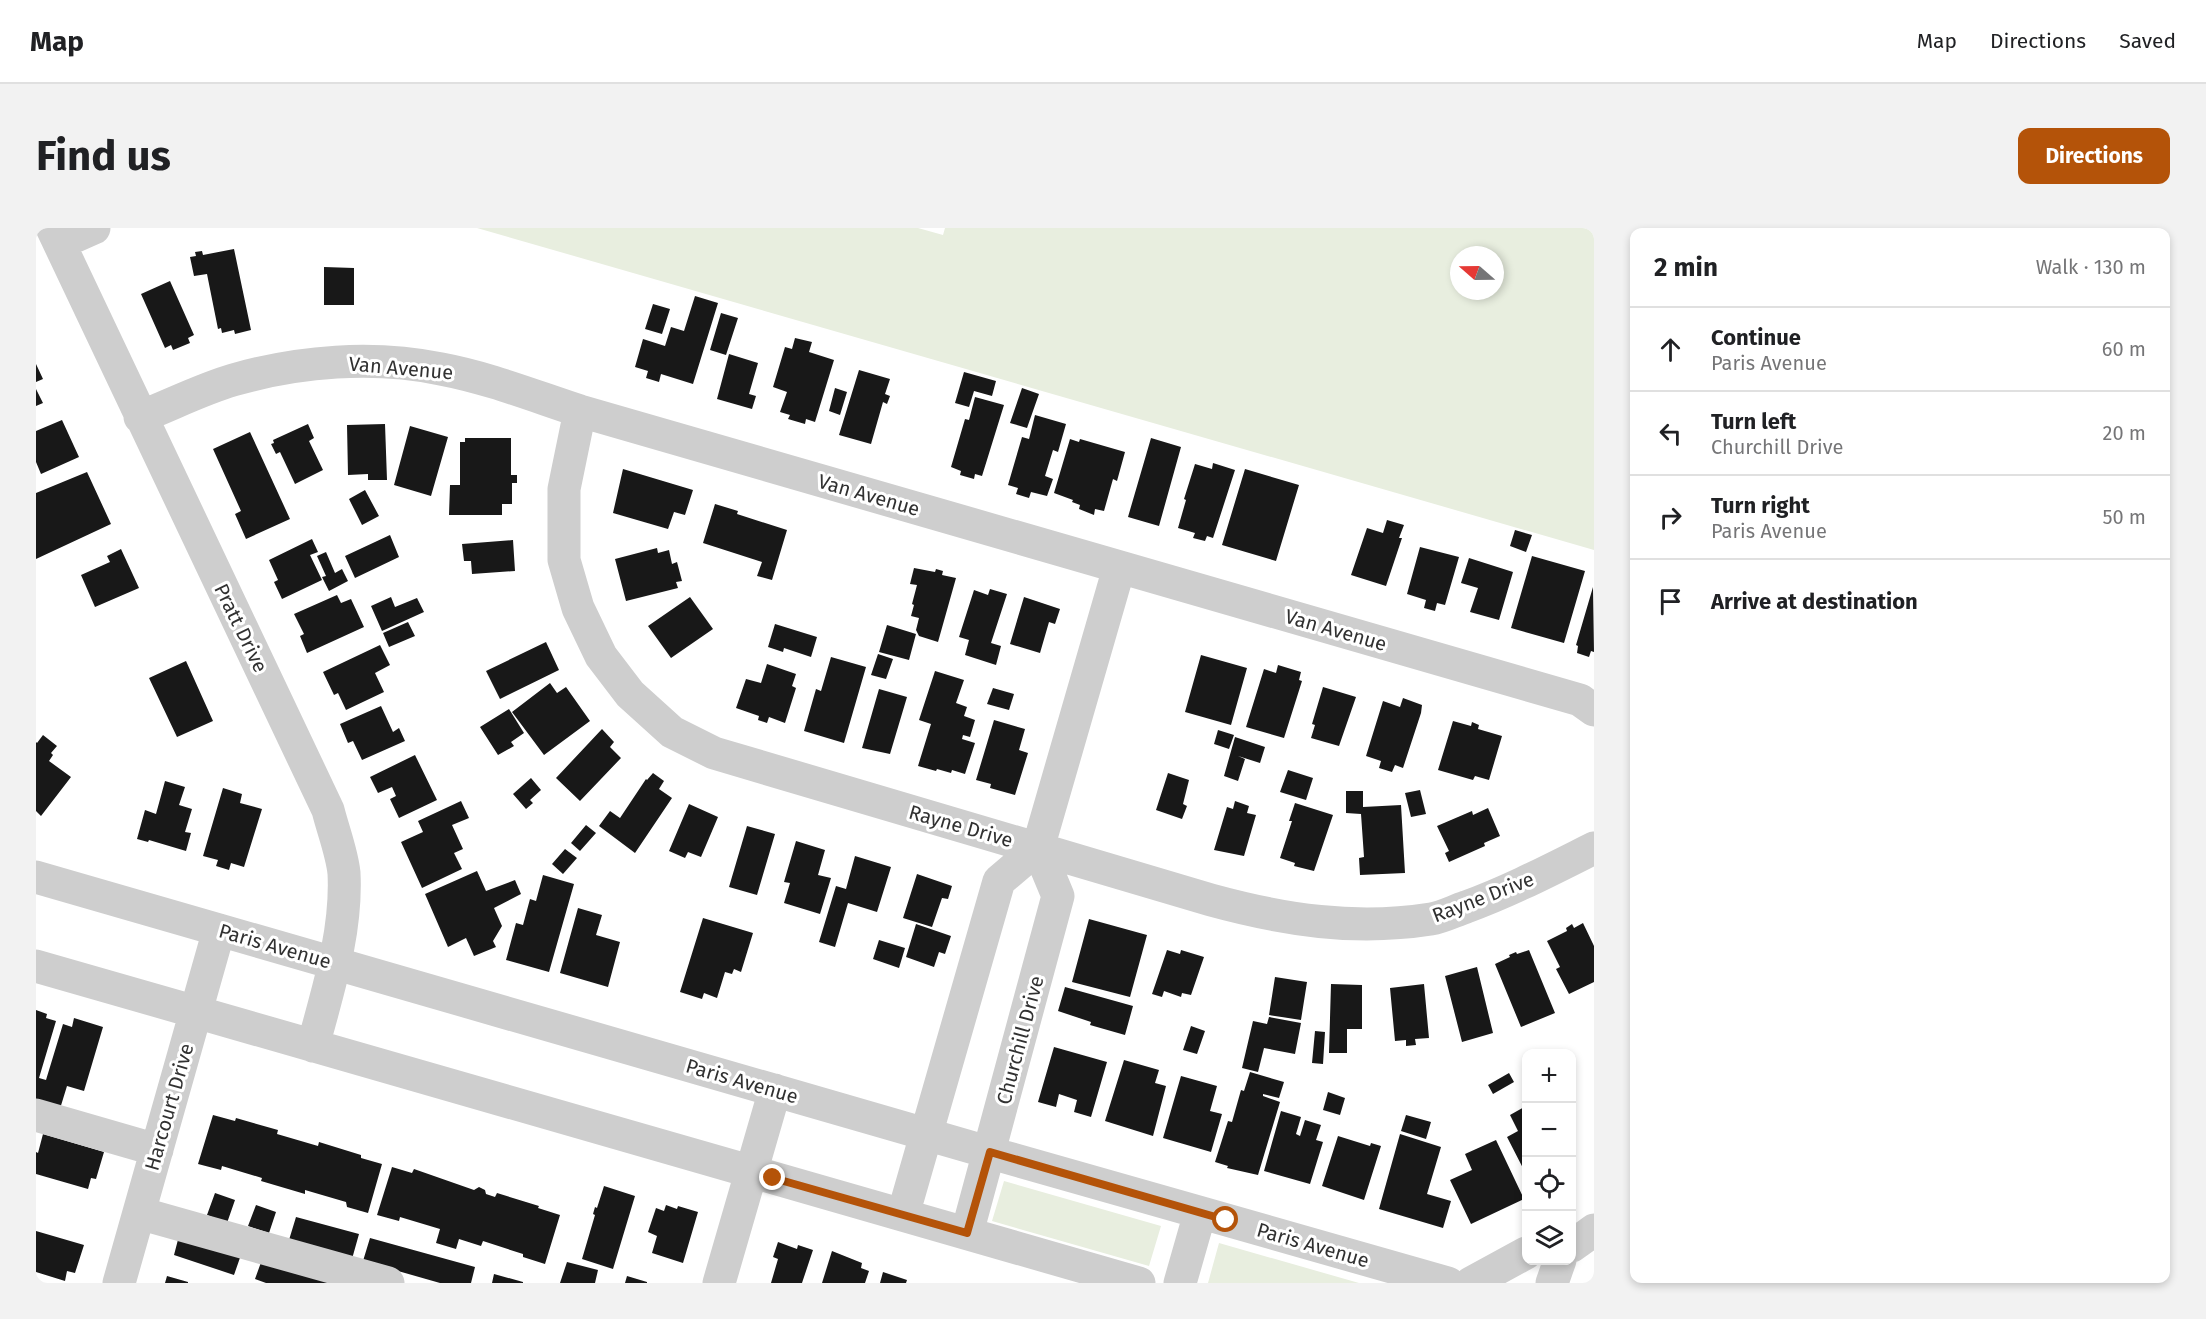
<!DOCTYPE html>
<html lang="en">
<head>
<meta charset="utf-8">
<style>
  body { margin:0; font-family:"Fira Sans",sans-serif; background:#f2f2f2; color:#202124 }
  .controls { position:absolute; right:18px; bottom:18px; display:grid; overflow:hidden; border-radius:12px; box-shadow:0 3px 9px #0003 }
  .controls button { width:54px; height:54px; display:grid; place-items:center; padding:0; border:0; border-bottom:2px solid #e0e0e0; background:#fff; color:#202124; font:30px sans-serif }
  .compass { position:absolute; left:1414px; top:18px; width:54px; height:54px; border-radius:50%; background:#fff; box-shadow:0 3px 9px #0003; rotate:290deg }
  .stop { position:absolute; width:18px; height:18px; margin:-14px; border:4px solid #b45309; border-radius:50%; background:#fff }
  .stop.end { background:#b45309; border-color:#fff; box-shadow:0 2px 6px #0008 }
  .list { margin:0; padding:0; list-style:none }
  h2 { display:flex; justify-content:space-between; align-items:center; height:78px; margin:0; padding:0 24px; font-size:26px }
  h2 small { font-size:20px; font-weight:400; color:#757577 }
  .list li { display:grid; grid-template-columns:39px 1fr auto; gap:18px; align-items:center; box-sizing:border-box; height:84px; padding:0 24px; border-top:2px solid #e0e0e0 }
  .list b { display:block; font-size:22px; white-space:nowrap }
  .list p { margin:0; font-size:20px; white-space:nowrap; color:#757577 }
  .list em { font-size:20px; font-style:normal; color:#757577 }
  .icon { flex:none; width:33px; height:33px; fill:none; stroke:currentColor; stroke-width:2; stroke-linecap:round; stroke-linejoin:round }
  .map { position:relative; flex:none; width:1558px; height:1055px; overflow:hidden; border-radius:12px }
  header { display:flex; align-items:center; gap:36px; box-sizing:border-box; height:84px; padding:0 30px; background:#fff; border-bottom:2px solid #e0e0e0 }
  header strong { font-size:28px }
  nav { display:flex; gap:33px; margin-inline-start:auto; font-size:21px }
  .intro { display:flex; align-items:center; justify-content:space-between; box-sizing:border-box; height:144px; padding:0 36px }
  h1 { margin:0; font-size:42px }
  .button { padding:15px 27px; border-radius:12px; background:#b45309; color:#fff; font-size:21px; font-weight:700 }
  main { display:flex; gap:36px; padding:0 36px }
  aside { flex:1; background:#fff; border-radius:12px; box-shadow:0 3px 9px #0003 }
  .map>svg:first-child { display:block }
</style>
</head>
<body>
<header>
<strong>Map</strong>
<nav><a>Map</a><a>Directions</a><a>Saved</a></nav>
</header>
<div class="intro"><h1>Find us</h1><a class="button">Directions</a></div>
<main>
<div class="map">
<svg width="1558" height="1055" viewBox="0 0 1558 1055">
  <rect width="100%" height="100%" fill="#fff"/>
  <!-- green -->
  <path fill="#e8eedf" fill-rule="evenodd" d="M441,0H882L907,7L909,0H1558V322ZM1423,27H1459V63H1423Z
    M968,953L1125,998L1113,1038L956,993Z
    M1183,1015L1323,1055H1172Z"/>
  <!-- building -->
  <path fill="#181818" d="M198,21L215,102L199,106L198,102L186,105L185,100L182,101L171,46L158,48L154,29L160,28L159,24L166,23L167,27Z
    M288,39L318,40V77H288Z
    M134,53L158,107L152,110L154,115L137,122L135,117L129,120L105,66Z
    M659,68L682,75L657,156L625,146L623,154L610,150L612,143L599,139L607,111L629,118L635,99L648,103Z
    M617,76L634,81L626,106L609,101Z
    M685,85L702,90L690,127L674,122Z
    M759,110L776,114L773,124L798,132L779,194L770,191L769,196L752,191L754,187L744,184L751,164L737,159L749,119L756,121Z
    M693,126L722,135L713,166L720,168L716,181L681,171Z
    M0,136L7,151L0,154Z
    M823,142L854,151L849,166L854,168L851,176L847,174L835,216L803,207Z
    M928,144L960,153L956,168L938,163L933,179L919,175Z
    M799,160L811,164L804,187L793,183Z
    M986,160L1003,166L991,200L974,195Z
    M0,161L7,175L0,178Z
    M939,169L968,177L946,248L939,246L938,251L924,247L925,243L915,239L929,191L933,192Z
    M999,187L1030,196L1022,224L1017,222L1009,248L1017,251L1011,268L995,264L993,270L980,266L982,260L972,257L986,209L993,211Z
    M26,192L43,229L5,246L0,234V203Z
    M272,196L278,210L273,213L287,242L259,256L244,224L240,226L235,216L238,215L237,212Z
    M349,196L351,252H332V246L312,247L311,197Z
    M374,198L412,209L395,268L358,257Z
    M214,204L254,291L210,311L199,286L205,283L177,221Z
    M429,210H475V247H481V255H476V276H466V287H413L414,257H424V214H429Z
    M1115,210L1145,219L1123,298L1092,289Z
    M1034,211L1043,214L1044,211L1089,224L1081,253L1077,251L1068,283L1059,281L1058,287L1043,281L1044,277L1036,274L1037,272L1018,265Z
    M1177,235L1199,242L1177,310L1171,308L1169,313L1157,310L1159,305L1142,300L1150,272L1148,271L1159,236L1176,241Z
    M587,241L657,262L649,287L638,284L632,301L577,285Z
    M1209,241L1263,257L1240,333L1186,317Z
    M51,244L75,296L0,331V265Z
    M329,262L343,288L326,297L313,271Z
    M679,276L702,283L701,286L751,302L736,352L721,348L726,334L667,315Z
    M1351,292L1368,297L1363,310H1366L1350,358L1315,347L1331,300L1347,305Z
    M1479,302L1496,307L1490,324L1474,318Z
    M354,307L363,329L319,350L309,328Z
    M276,311L282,324L274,327L286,352L246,371L238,354L242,352L233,332Z
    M477,312L479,343L436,346L435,333H428L426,316Z
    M1384,319L1423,329L1409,377L1401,375L1399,383L1388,380L1390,372L1371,366Z
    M621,320L622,325L633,322L636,336L641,334L646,353L640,354L642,360L590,373L579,331Z
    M85,321L103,360L59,379L45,347L74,334L71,328Z
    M290,324L299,345L306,341L312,353L293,363L286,349L290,348L281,328Z
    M1496,328L1549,343L1528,415L1475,400Z
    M1433,330L1477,344L1463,392L1434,384L1442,360L1425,355Z
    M878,340L899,344L900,341L907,343L906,347L920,350L902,414L883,408L880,402L883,390L875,388L878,377L876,376L881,357L874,356Z
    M1557,359L1558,424L1555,423L1553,429L1541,425L1542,418L1540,417Z
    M954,361L971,366L955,415L965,418L960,437L929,427L933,412L923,409L938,362L952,367Z
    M301,367L305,375L315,371L328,399L271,425L264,408L268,406L258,386Z
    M355,369L359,379L381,370L388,384L346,403L335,378Z
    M654,369L677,401L635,430L612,398Z
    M988,369L1024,381L1019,396L1013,394L1004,425L974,416Z
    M372,394L379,408L353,419L347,405Z
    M739,396L781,409L775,429L748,420L747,424L732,419Z
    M851,397L880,406L873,432L843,424Z
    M510,414L523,442L464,471L450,443Z
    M344,417L354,437L339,445L348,464L310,482L302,465L298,467L287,444Z
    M842,426L857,431L850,451L835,447Z
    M1165,427L1211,440L1195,497L1149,484Z
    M795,429L830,439L808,515L768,503L780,461L785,463Z
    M150,433L177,493L141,509L113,450Z
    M731,436L760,446L756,458L760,460L749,495L733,489L731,495L722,492L723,488L700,480L710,451L725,455Z
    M1242,437L1265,444L1263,452L1266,453L1248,510L1210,499L1228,441L1240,445Z
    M899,443L928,452L920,475L931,479L928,488L939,492L934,509L927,507L926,511L939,515L929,546L916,542L915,545L901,541L900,543L882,538L895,496L883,492Z
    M514,455L521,465L530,459L554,493L508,527L476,484Z
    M1287,459L1320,469L1303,518L1275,510L1279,497L1276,496Z
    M957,460L978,466L973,482L951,476Z
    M843,461L871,469L854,526L826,520Z
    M1367,470L1386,477L1385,485L1367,540L1359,537L1356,544L1343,540L1345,533L1330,528L1347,473L1364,479Z
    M345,478L357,504L363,500L369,513L326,532L317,513L312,515L304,496Z
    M473,481L488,505L475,514L478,518L462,527L444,499Z
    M958,492L989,501L983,522L992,525L979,567L954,560L955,556L940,552Z
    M1417,493L1435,498L1436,494L1443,497L1442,501L1466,508L1453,552L1439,548L1437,552L1402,542Z
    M566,501L578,514L574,519L585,530L544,573L520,550Z
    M1182,502L1198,507L1193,521L1178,516Z
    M7,507L21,518L15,525L17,527L13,533L35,549L5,588L0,583V514L1,515Z
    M1199,509L1229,519L1224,535L1202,528L1209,531L1202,553L1188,548Z
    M379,527L401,572L363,590L354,571L360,568L356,559L342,565L334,549Z
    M1252,542L1277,550L1270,572L1244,564Z
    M617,545L628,553L623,561L636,570L599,625L563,598L574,583L584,590L610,551L611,552Z
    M1132,545L1153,552L1147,576L1151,578L1146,591L1120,582Z
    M495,550L505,562L494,572L497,575L490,581L477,566Z
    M129,553L149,559L143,577L156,581L149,604L155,605L150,623L113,612L112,614L101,611L109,582L120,586Z
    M187,560L206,566L204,575L226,581L208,639L195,635L193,642L180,638L182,632L167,628Z
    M1384,562L1390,586L1375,589L1369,565Z
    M1310,563H1327V579L1365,577L1369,645L1324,647L1323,630L1328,629L1325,586L1310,585Z
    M425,573L433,590L416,597L427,621L418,625L426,641L386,660L365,614L387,604L382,593Z
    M1199,573L1213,578L1211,585L1220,587L1208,628L1178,622L1191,579L1197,581Z
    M1259,575L1297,587L1278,643L1258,638L1259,635L1244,630L1256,593H1253Z
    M653,576L682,589L665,629L652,624L649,630L633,623Z
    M1452,580L1464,608L1448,615L1449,618L1413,634L1409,625L1413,623L1401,598L1436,583L1437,587Z
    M550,597L560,605L544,623L535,615Z
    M711,598L739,606L721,667L693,659Z
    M760,613L789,622L782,647L795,650L784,686L748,675L754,655L748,654Z
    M529,621L541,630L527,646L516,636Z
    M819,628L855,639L841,684L812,675L799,719L783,714L800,658L810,661Z
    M441,643L450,663L479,652L485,666L458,680L466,698L457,713L460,719L438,728L430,710L412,719L389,666Z
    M881,646L916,658L912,671L906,670L896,699L867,690Z
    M507,647L538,656L513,744L470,732L480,695L487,697L494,671L500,673Z
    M542,680L566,687L560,707L584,714L572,759L524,745Z
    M667,690L717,705L705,744L698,741L696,746L689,744L681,770L668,765L666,771L644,764Z
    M1053,691L1111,707L1094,769L1036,754Z
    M1547,695L1558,718V754L1533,766L1520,741L1524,739L1511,713L1531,703L1530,700L1536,696L1538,700Z
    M880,696L915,708L909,726L903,724L898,739L870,729Z
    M843,712L869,720L863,740L837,731Z
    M1131,722L1144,726L1145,722L1168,729L1155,767L1146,765L1145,769L1128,763L1126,769L1116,766Z
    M1493,722L1519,785L1485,799L1459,736L1474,729L1473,727L1480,724L1481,726Z
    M1441,739L1457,805L1426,814L1409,748Z
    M1239,749L1271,754L1265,792L1233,787Z
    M1295,756L1326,757V801H1311V825H1293Z
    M1388,756L1393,810L1379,811L1380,817L1370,818V812L1359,813L1354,760Z
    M1029,759L1097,778L1089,807L1054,797L1055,794L1022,783Z
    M0,782L11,786L10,790L20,793L3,850L10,852L27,796L36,799L38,790L67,799L48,863L31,858L23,884L0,877Z
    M1233,789L1265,795L1259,826L1228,820L1222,844L1206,840L1217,793L1231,796Z
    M1155,798L1169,803L1161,826L1147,822Z
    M1279,803L1289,804L1287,836L1276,835Z
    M1018,819L1071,834L1055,889L1038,884L1041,872L1023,866L1020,879L1002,874Z
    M1088,832L1123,842L1119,855L1130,858L1117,908L1069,893Z
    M1214,844L1248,854L1243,870L1227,866V868L1244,874L1222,947L1191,940L1192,938L1179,934L1192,893L1196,894L1205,862L1208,863Z
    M1473,845L1478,854L1457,866L1452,857Z
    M1145,848L1181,858L1174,883L1186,886L1175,924L1127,910Z
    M1292,864L1309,870L1304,887L1287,882Z
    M1490,878V946L1471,909L1482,903L1474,887Z
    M1245,883L1265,889L1260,906L1264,908L1269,892L1285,897L1280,912L1287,914L1274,956L1228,943Z
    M177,887L199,893L200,890L242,902L241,906L282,918L283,914L325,927V930L346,936L332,985L311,979L310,974L269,962V966L225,953L226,950L186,938L185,942L162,936Z
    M1370,887L1395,894L1390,911L1365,903Z
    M7,906L68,924L60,951L55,950L52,961L0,946V924L2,925Z
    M1364,906L1405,919L1391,966L1415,973L1407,1000L1343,981Z
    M1302,908L1334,918L1335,915L1345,918L1328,972L1286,958Z
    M1460,912L1488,971L1435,996L1414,952L1436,942L1429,926Z
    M356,939L376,945L378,941L438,962L443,959L449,962L450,966L459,969L461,965L503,978L502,980L524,987L509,1036L487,1029V1026L447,1013L445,1018L423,1011L420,1021L400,1015L404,1001L364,989L363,993L341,987Z
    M568,958L599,968L577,1041L546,1031L559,987L557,986L559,979L561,980Z
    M179,965L199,972L191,995L171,987Z
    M220,977L240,984L233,1005L212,998Z
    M630,977L641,981L642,978L662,984L647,1035L616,1025L621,1008L612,1004L620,980L628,983Z
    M260,989L323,1006L316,1031L253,1012Z
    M0,1003L48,1017L39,1045L31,1043L29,1053L0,1044Z
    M144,1004L206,1024L198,1047L138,1027Z
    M334,1010L439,1039L435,1055H404L327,1033Z
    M742,1014L761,1021L762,1017L777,1022L766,1055H735L742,1031L737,1029Z
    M796,1023L826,1035L825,1040L833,1043L829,1055H786Z
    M228,1026L309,1055H230L219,1051Z
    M531,1034L562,1042L559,1055H524Z
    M847,1044L871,1052L870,1055H844Z
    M458,1046L487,1054V1055H456Z
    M131,1048L152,1054V1055H129Z
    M591,1048L611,1054V1055H589Z"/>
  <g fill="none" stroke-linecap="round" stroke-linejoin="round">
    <!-- minor -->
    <path stroke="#cecece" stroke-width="33" d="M16,0L292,582C297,602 306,625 308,645C311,704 292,762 277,818
      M24,15L58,0
      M544,183L528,261V332L542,380L565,428L594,466L636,504L678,525L1175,672C1248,692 1319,703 1395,691C1407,689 1418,683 1430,679C1474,663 1516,641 1558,620
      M104,189C135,177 166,161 197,152C263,133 337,127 405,141C453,150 498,168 544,183L1544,472L1558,482
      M0,649L969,929L1412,1055
      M0,738L1103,1055
      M0,887L121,922
      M103,985L352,1055
      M867,987L963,653L1002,620L1083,340
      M931,1005L1022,668L1002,620
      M1536,1018L1558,1002
      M83,1055L183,702
      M683,1055L739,862
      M1144,1055L1164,985
      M1435,1055L1490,1025
      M1516,1055L1524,1032"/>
  </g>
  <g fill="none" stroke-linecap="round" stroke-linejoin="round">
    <!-- route -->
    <path stroke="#b45309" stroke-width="8" d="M737,950L931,1005L954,924L1190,992"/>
  </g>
  <g text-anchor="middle" stroke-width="6" stroke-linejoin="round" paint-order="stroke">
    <!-- street labels -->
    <g font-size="20" fill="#313131" stroke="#fff">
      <text transform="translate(365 140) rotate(5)" y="7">Van Avenue</text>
      <text transform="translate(833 267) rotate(16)" y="7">Van Avenue</text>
      <text transform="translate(205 400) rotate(64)" y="7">Pratt Drive</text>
      <text transform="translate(1300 402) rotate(16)" y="7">Van Avenue</text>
      <text transform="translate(925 598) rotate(16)" y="7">Rayne Drive</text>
      <text transform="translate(1447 669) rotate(-21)" y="7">Rayne Drive</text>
      <text transform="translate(239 718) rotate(16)" y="7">Paris Avenue</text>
      <text transform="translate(984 812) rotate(-75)" y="7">Churchill Drive</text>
      <text transform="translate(706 853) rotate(16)" y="7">Paris Avenue</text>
      <text transform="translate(133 879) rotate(-74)" y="7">Harcourt Drive</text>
      <text transform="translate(1277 1017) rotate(16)" y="7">Paris Avenue</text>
    </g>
  </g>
</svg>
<div class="controls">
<button>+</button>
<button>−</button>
<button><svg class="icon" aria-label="locate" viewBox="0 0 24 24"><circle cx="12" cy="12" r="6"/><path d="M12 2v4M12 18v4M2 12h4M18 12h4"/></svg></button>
<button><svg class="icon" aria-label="layers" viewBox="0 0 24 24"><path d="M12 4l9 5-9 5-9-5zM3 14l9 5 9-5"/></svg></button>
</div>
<svg class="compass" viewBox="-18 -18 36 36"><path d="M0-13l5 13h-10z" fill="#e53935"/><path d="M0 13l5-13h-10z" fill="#757577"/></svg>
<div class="stop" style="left:1190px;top:992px"></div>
<div class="stop end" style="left:737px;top:950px"></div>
</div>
<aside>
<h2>2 min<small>Walk · 130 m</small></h2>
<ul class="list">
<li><svg class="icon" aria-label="ahead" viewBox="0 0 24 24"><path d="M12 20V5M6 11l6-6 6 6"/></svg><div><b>Continue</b><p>Paris Avenue</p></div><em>60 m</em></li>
<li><svg class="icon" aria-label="left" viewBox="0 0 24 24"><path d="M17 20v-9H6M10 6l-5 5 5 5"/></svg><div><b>Turn left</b><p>Churchill Drive</p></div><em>20 m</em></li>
<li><svg class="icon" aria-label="right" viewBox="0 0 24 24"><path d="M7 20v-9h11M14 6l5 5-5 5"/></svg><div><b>Turn right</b><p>Paris Avenue</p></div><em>50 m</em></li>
<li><svg class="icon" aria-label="arrive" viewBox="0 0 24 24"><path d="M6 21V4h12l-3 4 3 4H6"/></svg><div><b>Arrive at destination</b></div></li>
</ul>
</aside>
</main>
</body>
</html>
